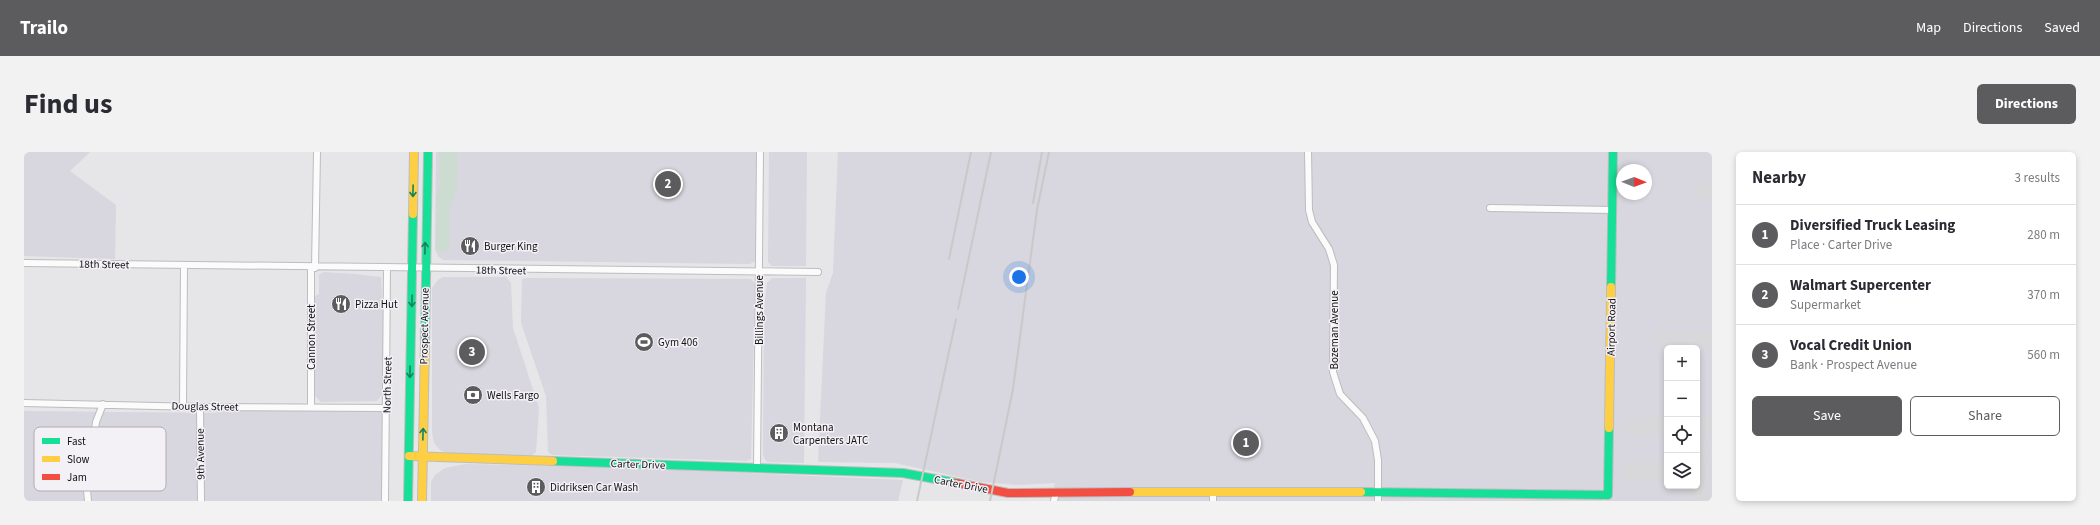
<!DOCTYPE html>
<html lang="en">
<head>
<meta charset="utf-8">
<style>
  body { margin:0; font-family:"Source Sans 3",sans-serif; background:#f2f2f3; color:#2b2b33 }
  .controls { position:absolute; right:12px; bottom:12px; display:grid; overflow:hidden; border-radius:6px; box-shadow:0 2px 6px #0003 }
  .controls button { width:36px; height:36px; display:grid; place-items:center; padding:0; border:0; border-bottom:1px solid #e1e1e2; background:#fff; color:#2b2b33; font:20px sans-serif }
  .compass { position:absolute; left:1592px; top:12px; width:36px; height:36px; border-radius:50%; background:#fff; box-shadow:0 2px 6px #0003; rotate:91deg }
  .you { position:absolute; left:995px; top:125px; width:14px; height:14px; margin:-10px; border:3px solid #fff; border-radius:50%; background:#1a73e8; box-shadow:0 0 0 6px #1a73e833 }
  .badge { display:grid; place-items:center; width:26px; height:26px; border-radius:50%; background:#5c5b5e; color:#fff; font-size:13px; font-weight:700 }
  .pin { position:absolute; translate:-50% -50%; border:2px solid #fff; box-shadow:0 1px 4px #0006 }
  .list { margin:0; padding:0; list-style:none }
  h2 { display:flex; justify-content:space-between; align-items:center; height:52px; margin:0; padding:0 16px; font-size:17px }
  h2 small { font-size:13px; font-weight:400; color:#7c7c81 }
  .list li { display:grid; grid-template-columns:26px 1fr auto; gap:12px; align-items:center; box-sizing:border-box; height:60px; padding:0 16px; border-top:1px solid #e1e1e2 }
  .list b { display:block; font-size:15px; white-space:nowrap }
  .list p { margin:0; font-size:13px; white-space:nowrap; color:#7c7c81 }
  .list em { font-size:13px; font-style:normal; color:#7c7c81 }
  .actions { display:flex; gap:8px; padding:12px 16px }
  .actions a { flex:1; padding:9px 0; border:1px solid #5c5b5e; border-radius:6px; text-align:center; font-size:14px; color:#5c5b5e }
  .actions .main { background:#5c5b5e; color:#fff }
  .icon { flex:none; width:22px; height:22px; fill:none; stroke:currentColor; stroke-width:2; stroke-linecap:round; stroke-linejoin:round }
  .map { position:relative; flex:none; width:1688px; height:349px; overflow:hidden; border-radius:6px }
  header { display:flex; align-items:center; gap:24px; box-sizing:border-box; height:56px; padding:0 20px; background:#5c5b5e; color:#fff }
  header strong { font-size:19px }
  nav { display:flex; gap:22px; margin-inline-start:auto; font-size:14px }
  .intro { display:flex; align-items:center; justify-content:space-between; box-sizing:border-box; height:96px; padding:0 24px }
  h1 { margin:0; font-size:28px }
  .button { padding:10px 18px; border-radius:6px; background:#5c5b5e; color:#fff; font-size:14px; font-weight:700 }
  main { display:flex; gap:24px; padding:0 24px }
  aside { flex:1; background:#fff; border-radius:6px; box-shadow:0 2px 6px #0003 }
  .map>svg:first-child { display:block }
</style>
</head>
<body>
<header>
<strong>Trailo</strong>
<nav><a>Map</a><a>Directions</a><a>Saved</a></nav>
</header>
<div class="intro"><h1>Find us</h1><a class="button">Directions</a></div>
<main>
<div class="map">
<svg width="1688" height="349" viewBox="0 0 1688 349">
  <rect width="100%" height="100%" fill="#e6e5e8"/>
  <!-- built -->
  <path fill="#d8d6de" fill-rule="evenodd" d="M0,0H66L46,19L92,53L91,107L0,104Z
    M412,0H732L731,109L726,112L419,108L414,104L411,97Z
    M745,0H783L782,114H748L744,110Z
    M814,0H1583L1580,349H1027L1031,331L995,333L957,330L871,311L794,310L802,141L809,121Z
    M1583,0H1688V349H1581ZM1598,18H1622V42H1598ZM1643,196H1673V334H1643Z
    M299,120L331,122L357,125L359,168V241L353,249L297,250L289,242V145L295,142V123Z
    M419,125H482L487,131L489,176L515,256L512,300L507,304L424,302L416,298L410,291L408,280V136L414,128Z
    M502,126L727,127L731,132L727,307L723,309L528,303L524,300L522,244L497,171L498,127Z
    M748,126H782L780,311L743,310L739,304L740,158L743,131Z
    M218,258L359,259L358,349H0V259L189,261Z
    M442,312L613,316L879,328L874,349H407V330L411,323L421,316Z"/>
  <!-- green -->
  <path fill="#ccdcd0" d="M415,0H433V36L425,57V98L415,100L412,96L413,39L416,34Z"/>
  <g fill="none" stroke-linecap="round" stroke-linejoin="round">
    <!-- taxiway -->
    <path stroke="#d8d7d9" stroke-width="18" d="M1681,39H1688
      M1639,188H1688
      M1673,272L1688,271
      M1610,275L1643,273
      M1673,285L1674,340L1678,349
      M1607,319L1643,318"/>
    <defs>
      <path id="street" d="M1284,0L1285,58L1288,70L1305,97L1310,113L1309,220L1316,242L1339,266L1351,289L1354,308V349
        M1466,56L1588,58
        M0,111L794,120
        M287,116V255
        M291,116L293,0
        M0,251L176,255L362,256
        M159,254L160,114
        M176,255L177,349
        M733,316L736,0
        M64,349L63,338L72,270L79,252
        M361,349L363,116
        M1030,349L1032,340
        M1189,349V341"/>
      <path id="fast" d="M1587,135L1589,0
        M401,191L404,0
        M529,309L879,321L933,331
        M1337,340L1584,343L1585,276
        M384,349L389,62"/>
      <path id="slow" d="M389,62L390,0
        M1585,276L1587,135
        M385,304L529,309
        M1106,340H1337
        M398,349L401,191"/>
      <path id="jam" d="M933,331L984,341L1106,340"/>
    </defs>
    <!-- street casing -->
    <use href="#street" stroke="#bdbcbe" stroke-width="8"/>
    <!-- fast casing -->
    <use href="#fast" stroke="#bdbcbe" stroke-width="10"/>
    <!-- slow casing -->
    <use href="#slow" stroke="#bdbcbe" stroke-width="10"/>
    <!-- jam casing -->
    <use href="#jam" stroke="#bdbcbe" stroke-width="10"/>
    <!-- street -->
    <use href="#street" stroke="#fbfbfc" stroke-width="6"/>
    <!-- fast -->
    <use href="#fast" stroke="#16e098" stroke-width="8"/>
    <!-- slow -->
    <use href="#slow" stroke="#ffcf43" stroke-width="8"/>
    <!-- jam -->
    <use href="#jam" stroke="#f24e42" stroke-width="8"/>
    <!-- rail -->
    <path stroke="#c9c9ca" stroke-width="2" d="M1009,51L1018,0
      M925,107L947,0
      M934,157L967,0
      M893,349L932,167
      M966,349L989,237L1013,58L1025,0"/>
  </g>
  <!-- one-way arrows -->
  <defs><path id="oneway-shaft" d="M-6 0H5M1.5-3L5.5 0L1.5 3" fill="none" stroke-width="1.6" stroke-linecap="round" stroke-linejoin="round"/></defs>
  <g stroke="#14835c">
    <use href="#oneway-shaft" transform="translate(389 39) rotate(91)"/>
    <use href="#oneway-shaft" transform="translate(401 96) rotate(-89)"/>
    <use href="#oneway-shaft" transform="translate(388 149) rotate(91)"/>
    <use href="#oneway-shaft" transform="translate(386 220) rotate(91)"/>
    <use href="#oneway-shaft" transform="translate(399 282) rotate(-89)"/>
  </g>
  <!-- icons -->
  <defs>
    <symbol id="restaurant-disc" viewBox="-11 -11 22 22"><circle r="9.5" fill="#5c5b5e" stroke="#f3f1f6"/><path d="M-5-6h1v4h1v-4h1v4h1v-4h1v5L-1.5 .5V6h-2V.5L-5-1ZM5-6V6H3V1.5H1.5Q1.5-4 5-6Z" fill="#fff"/></symbol>
    <symbol id="stadium-disc" viewBox="-11 -11 22 22"><circle r="9.5" fill="#5c5b5e" stroke="#f3f1f6"/><path d="M0-5a6.5 5 0 1 0 0 10a6.5 5 0 1 0 0-10ZM-3.5-1.8h7v3.6h-7Z" fill="#fff"/></symbol>
    <symbol id="bank-disc" viewBox="-11 -11 22 22"><circle r="9.5" fill="#5c5b5e" stroke="#f3f1f6"/><path d="M-6-4H6V4H-6ZM0-2.3a2.3 2.3 0 1 0 0 4.6a2.3 2.3 0 1 0 0-4.6Z" fill="#fff"/></symbol>
    <symbol id="building-disc" viewBox="-11 -11 22 22"><circle r="9.5" fill="#5c5b5e" stroke="#f3f1f6"/><path d="M-4-6H4V6H1V3H-1V6H-4ZM-2.5-4.3h1.7v1.8h-1.7ZM.8-4.3h1.7v1.8H.8ZM-2.5-1h1.7V.8h-1.7ZM.8-1h1.7V.8H.8Z" fill="#fff"/></symbol>
  </defs>
  <g fill-rule="evenodd">
    <use href="#restaurant-disc" x="435" y="83" width="22" height="22"/>
    <use href="#restaurant-disc" x="306" y="141" width="22" height="22"/>
    <use href="#stadium-disc" x="609" y="179" width="22" height="22"/>
    <use href="#bank-disc" x="438" y="232" width="22" height="22"/>
    <use href="#building-disc" x="744" y="270" width="22" height="22"/>
    <use href="#building-disc" x="501" y="324" width="22" height="22"/>
  </g>
  <g text-anchor="middle" stroke-width="3" stroke-linejoin="round" paint-order="stroke">
    <!-- poi labels -->
    <g font-size="11" fill="#121113" stroke="#f3f1f6" text-anchor="start">
      <text x="460" y="98">Burger King</text>
      <text x="331" y="156">Pizza Hut</text>
      <text x="634" y="194">Gym 406</text>
      <text x="463" y="247">Wells Fargo</text>
      <text x="769" y="279">Montana<tspan x="769" dy="13">Carpenters JATC</tspan></text>
      <text x="526" y="339">Didriksen Car Wash</text>
    </g>
    <!-- street labels -->
    <g font-size="11" fill="#121113" stroke="#f3f1f6">
      <text transform="translate(80 112) rotate(1)" y="4">18th Street</text>
      <text transform="translate(477 118) rotate(1)" y="4">18th Street</text>
      <text transform="translate(735 158) rotate(-90)" y="4">Billings Avenue</text>
      <text transform="translate(400 174) rotate(-89)" y="4">Prospect Avenue</text>
      <text transform="translate(1587 175) rotate(-89)" y="4">Airport Road</text>
      <text transform="translate(1310 178) rotate(-90)" y="4">Bozeman Avenue</text>
      <text transform="translate(287 185) rotate(-90)" y="4">Cannon Street</text>
      <text transform="translate(363 233) rotate(-89)" y="4">North Street</text>
      <text transform="translate(181 254) rotate(1)" y="4">Douglas Street</text>
      <text transform="translate(176 302) rotate(-91)" y="4">9th Avenue</text>
      <text transform="translate(614 312) rotate(2)" y="4">Carter Drive</text>
      <text transform="translate(937 332) rotate(11)" y="4">Carter Drive</text>
    </g>
  </g>
  <!-- legend -->
  <rect x="10" y="275" width="132" height="64" rx="6" fill="#f3f1f6" stroke="#b0aeb2" stroke-width="1"/>
  <rect x="18" y="286" width="18" height="6" fill="#16e098"/>
  <rect x="18" y="304" width="18" height="6" fill="#ffcf43"/>
  <rect x="18" y="322" width="18" height="6" fill="#f24e42"/>
  <g font-size="11" fill="#121113">
    <text x="43" y="293">Fast</text>
    <text x="43" y="311">Slow</text>
    <text x="43" y="329">Jam</text>
  </g>
</svg>
<div class="controls">
<button>+</button>
<button>−</button>
<button><svg class="icon" aria-label="locate" viewBox="0 0 24 24"><circle cx="12" cy="12" r="6"/><path d="M12 2v4M12 18v4M2 12h4M18 12h4"/></svg></button>
<button><svg class="icon" aria-label="layers" viewBox="0 0 24 24"><path d="M12 4l9 5-9 5-9-5zM3 14l9 5 9-5"/></svg></button>
</div>
<svg class="compass" viewBox="-18 -18 36 36"><path d="M0-13l5 13h-10z" fill="#e53935"/><path d="M0 13l5-13h-10z" fill="#7c7c81"/></svg>
<div class="you"></div>
<div class="pin badge" style="left:1222px;top:291px">1</div>
<div class="pin badge" style="left:644px;top:32px">2</div>
<div class="pin badge" style="left:448px;top:200px">3</div>
</div>
<aside>
<h2>Nearby<small>3 results</small></h2>
<ul class="list">
<li><span class="badge">1</span><div><b>Diversified Truck Leasing</b><p>Place · Carter Drive</p></div><em>280 m</em></li>
<li><span class="badge">2</span><div><b>Walmart Supercenter</b><p>Supermarket</p></div><em>370 m</em></li>
<li><span class="badge">3</span><div><b>Vocal Credit Union</b><p>Bank · Prospect Avenue</p></div><em>560 m</em></li>
</ul>
<div class="actions"><a class="main">Save</a><a>Share</a></div>
</aside>
</main>
</body>
</html>
